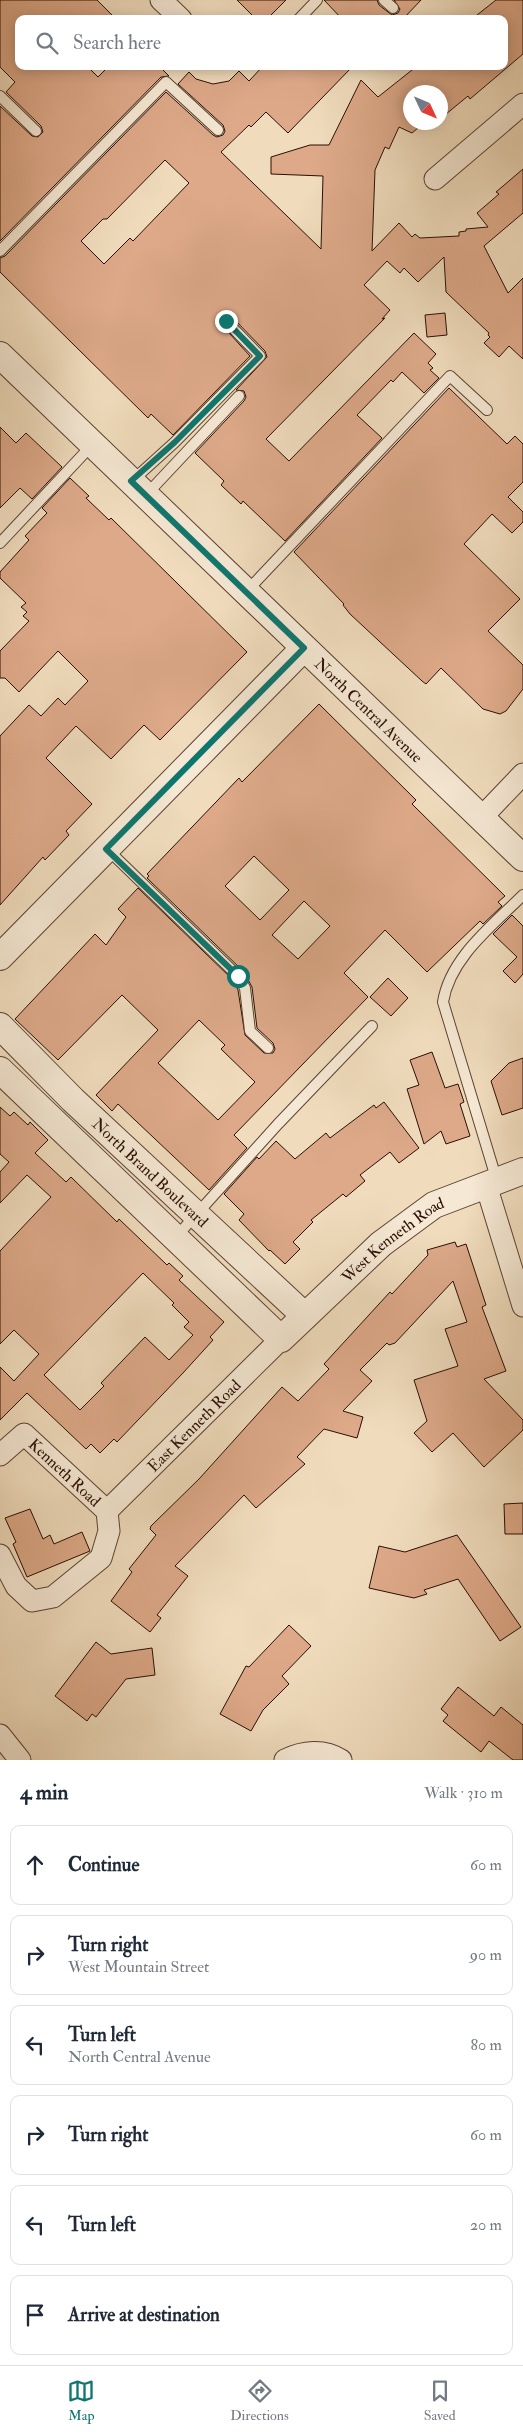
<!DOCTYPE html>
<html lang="en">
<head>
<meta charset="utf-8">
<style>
  body { margin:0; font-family:"IM FELL Double Pica",serif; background:#f2f2f3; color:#1f2937 }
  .compass { position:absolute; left:403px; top:85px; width:45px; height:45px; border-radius:50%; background:#fff; box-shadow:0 2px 12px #0003; rotate:134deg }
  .stop { position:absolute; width:15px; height:15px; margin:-11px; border:4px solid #0f766e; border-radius:50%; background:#fff }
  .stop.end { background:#0f766e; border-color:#fff; box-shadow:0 1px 5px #0008 }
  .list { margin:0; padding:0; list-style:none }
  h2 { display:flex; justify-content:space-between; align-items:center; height:65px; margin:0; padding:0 20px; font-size:21px }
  h2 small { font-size:16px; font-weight:400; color:#747a83 }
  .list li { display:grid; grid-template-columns:32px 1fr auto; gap:15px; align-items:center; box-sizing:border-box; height:80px; margin:0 10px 10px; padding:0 10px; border:1px solid #e0e1e3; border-radius:10px }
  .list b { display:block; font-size:19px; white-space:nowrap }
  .list p { margin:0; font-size:16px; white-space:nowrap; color:#747a83 }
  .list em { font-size:16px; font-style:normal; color:#747a83 }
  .icon { flex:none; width:28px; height:28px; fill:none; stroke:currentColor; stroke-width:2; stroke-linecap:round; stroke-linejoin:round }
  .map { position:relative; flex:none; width:523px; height:1760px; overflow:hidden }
  .search { position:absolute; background:#fff; box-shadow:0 2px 12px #0003; left:15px; right:15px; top:15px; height:55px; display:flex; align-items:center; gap:12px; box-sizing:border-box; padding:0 18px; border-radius:10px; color:#747a83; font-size:19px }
  .sheet { height:605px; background:#fff }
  nav { display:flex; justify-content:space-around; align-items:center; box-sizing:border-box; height:70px; border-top:1px solid #e0e1e3; background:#fff; font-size:14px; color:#747a83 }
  nav a { display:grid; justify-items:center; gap:2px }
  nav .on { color:#0f766e }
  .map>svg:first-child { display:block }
</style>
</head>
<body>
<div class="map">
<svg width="523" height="1760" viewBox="0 0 523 1760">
  <rect width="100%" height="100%" fill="#f0dcbd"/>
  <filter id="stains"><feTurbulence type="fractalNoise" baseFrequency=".004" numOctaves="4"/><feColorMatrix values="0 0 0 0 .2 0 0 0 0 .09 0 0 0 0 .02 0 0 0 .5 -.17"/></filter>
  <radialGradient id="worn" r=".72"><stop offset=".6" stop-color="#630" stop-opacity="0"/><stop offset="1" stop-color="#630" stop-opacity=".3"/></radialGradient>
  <!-- building -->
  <path fill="#dda989" stroke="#2a0e03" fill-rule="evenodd" d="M0,0H97L116,19H19V66H87L98,77L109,66H159L169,76L161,77L0,241V106L32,136L38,137L43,132L41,126L6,92L15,82L0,67Z
    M237,0H286L267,19H256Z
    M324,0H377L379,5L392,15L398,13L400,9L394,0H421L403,19H342Z
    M496,0H523V54L470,99L468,96L440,119V92H410V122H425L412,133L399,127L389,149L385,147L375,170L372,251L399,223L412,237L415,234L420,238L459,236V232L466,231V229L488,227L477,213L499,194L496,192L523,169V213L484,246L508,293L523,278V359L509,346L499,357L484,343L490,337L488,335L489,333L446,292L444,257L418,282L404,268L400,273L387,261L364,285L390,310L382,319L385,318L266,439L289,461L414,333L436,354L428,363L433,368L430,370L439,378L424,393L402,372L393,382L391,380L357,415L382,438L285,541L243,501L241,504L221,485L224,481L195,453L244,401L246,397L244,391L236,390L267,357L265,351L231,316L227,314L222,316L220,323L250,356L173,435L151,414L148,418L0,272V258L5,256L166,92L213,135L217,137L223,135L225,131L223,125L178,84L189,72L196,79L213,84L229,81L239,71L249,81L263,66H353L288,133L266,112L251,127L249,125L221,152L321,249L323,176L271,174V157L310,145H329L361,80L378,97L417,66H504V19H472ZM165,160L189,183L133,241L130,238L104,264L81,241L103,219H107Z
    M445,313L447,335L427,337L425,315Z
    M449,388L507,444L515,436L523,444V482L508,497L523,512V522L512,533L492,514L464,544L520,599L488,631L523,665V689L506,711L500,714L483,709L441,668L426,684L422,681L350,614L343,605L344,604L294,552Z
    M0,427L16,443L26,433L62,467L32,499L20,488L0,508Z
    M70,478L89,496L86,498L109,520L111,518L247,652L160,740L144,725L111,759L76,726L46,758L92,804L66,831L69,835L45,860L43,857L0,905V736L29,705L41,716L58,698L65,705L88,681L58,651L19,692L5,678H0V651L29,621L23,616L27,612L21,607L26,603L0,578V572L29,540L25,536L47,513L42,508Z
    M319,704L416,800L412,804L505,896L498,902L502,906L483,924L480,921L427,972L385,930L344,973L368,997L234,1135L247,1148L209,1190L118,1104L112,1111L96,1095L158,1030L122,995L58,1060L15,1019L95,934L106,945L126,917L118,909L138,888L233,980L238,990L245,1035L264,1053H273L275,1049L273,1043L257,1028L252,987L244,972L147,878L149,876L147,874L239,778L242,782ZM254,856L289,890L260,920L225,886ZM304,901L330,926L298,959L272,935ZM199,1020L225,1045L221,1049L255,1082L218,1120L158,1063Z
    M512,915L523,926V974L515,983L503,971L517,957L493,934Z
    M388,978L408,998L391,1016L370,997Z
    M432,1052L445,1088L458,1084L464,1102L460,1104L470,1136L446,1144L441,1131L424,1144L407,1089L419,1085L410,1060Z
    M523,1058V1108L502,1115L491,1081L509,1063Z
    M384,1102L419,1148L399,1163L390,1152L360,1175L365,1181L346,1197L343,1194L311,1220L313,1222L293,1242L300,1249L285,1264L270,1250L269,1251L239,1220L244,1214L224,1194L257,1157L259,1159L276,1141L295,1159L326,1133L330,1138L374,1105L376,1108Z
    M0,1107L10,1116L14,1112L28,1125L30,1122L48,1140L35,1153L66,1182L71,1177L117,1222L119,1219L167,1265L169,1263L183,1276L179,1280L224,1322L210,1337L213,1340L183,1373L117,1442L114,1439L100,1453L91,1444L86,1449L27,1393L0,1420V1367L14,1381L39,1354L14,1330L0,1344V1251L51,1197L27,1175L0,1203V1172L9,1162L0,1154ZM143,1273L174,1303L172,1305L189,1322L184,1327L193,1335L169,1360L145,1337L101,1383L104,1386L80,1410L44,1375Z
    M455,1242L457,1247L466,1244L486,1305L482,1307L506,1371L484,1379L523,1420V1430L484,1467L453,1433L432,1452L414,1433L427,1421L414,1380L458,1366L445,1329L467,1322L453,1281L395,1343L389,1345L387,1343L360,1370L372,1381L343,1411L363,1417L357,1438L324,1429L297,1457L305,1464L256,1508L244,1495L175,1566L188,1576L157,1615L161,1618L150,1632L111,1601L132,1572L129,1569L156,1535L150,1529L151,1526L199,1479L282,1387L298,1401L329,1369L324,1364L390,1292L392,1294L428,1255L427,1250Z
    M523,1503V1534H505L504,1504Z
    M30,1509L43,1539L50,1535L54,1544L82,1532L90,1551L27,1577L13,1544L16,1542L5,1518Z
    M457,1535L521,1627L500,1641L458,1579L424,1590L427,1594L414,1598L369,1588L379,1546L405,1552Z
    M289,1625L311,1646L282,1676L289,1684L263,1710L251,1731L220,1714L246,1666L249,1667Z
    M96,1642L111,1654L152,1648L155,1675L126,1679L96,1717L92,1714L87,1721L55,1696Z
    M458,1687L494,1716L501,1707L523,1725V1760H513L489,1741L481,1752L443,1721L448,1715L441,1709Z"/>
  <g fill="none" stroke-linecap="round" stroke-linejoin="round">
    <defs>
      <path id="service" d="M384,0L393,8
        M299,19L317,0
        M0,96L36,131
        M0,251L166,82L218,130
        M132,481L175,442L260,356L226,321
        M146,495L239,396
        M0,543L92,445
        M247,591L450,376L487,410
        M107,849L238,976L245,988L250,1031L268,1048
        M497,1181L443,1002C450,958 492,926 523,895
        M176,1237L278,1124L372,1026"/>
      <g id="minor">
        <path d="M161,0L181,19"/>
        <path d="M435,179L523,104"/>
        <path d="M481,818L523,774"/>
        <path d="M486,1185L523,1306"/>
        <path id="s1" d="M0,1455L24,1434L107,1511"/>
        <path id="s2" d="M107,1511L281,1339"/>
        <path d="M0,1555L16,1586L32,1601L53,1597L101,1558L109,1531L107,1511"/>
        <path d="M0,1735L20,1760"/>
        <path d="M285,1760C303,1751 324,1749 341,1760"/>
      </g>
      <g id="tertiary">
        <path id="s3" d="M0,355L523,858"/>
        <path d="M0,957L304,648"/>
        <path id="s4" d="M0,1026L73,1100L305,1316"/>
        <path id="s5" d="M0,1070L281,1339L381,1244L434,1205L523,1171"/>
      </g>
    </defs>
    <!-- service casing -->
    <use href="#service" stroke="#5c4232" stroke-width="12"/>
    <!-- minor casing -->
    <use href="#minor" stroke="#5c4232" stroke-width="23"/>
    <!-- tertiary casing -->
    <use href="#tertiary" stroke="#5c4232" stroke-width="28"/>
    <!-- service -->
    <use href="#service" stroke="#f5e8d4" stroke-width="10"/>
    <!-- minor -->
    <use href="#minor" stroke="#f5e8d4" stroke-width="21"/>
    <!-- tertiary -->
    <use href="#tertiary" stroke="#f5e8d4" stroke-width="26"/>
  </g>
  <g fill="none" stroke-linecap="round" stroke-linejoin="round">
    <!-- route -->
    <path stroke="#0f766e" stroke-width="6" d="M226,321L260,356L175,442L131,481L304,648L106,849L238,976"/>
  </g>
  <g text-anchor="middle" stroke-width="4" stroke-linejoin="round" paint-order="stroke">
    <!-- street labels -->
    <g font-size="16" fill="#2a0e03" stroke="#f5e8d4">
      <text dy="6" stroke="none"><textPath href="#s3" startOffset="512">North Central Avenue</textPath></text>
      <text dy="6" stroke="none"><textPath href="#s4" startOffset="210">North Brand Boulevard</textPath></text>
      <text dy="6" stroke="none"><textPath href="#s5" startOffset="539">West Kenneth Road</textPath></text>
      <text dy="6" stroke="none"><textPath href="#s2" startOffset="122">East Kenneth Road</textPath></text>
      <text dy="6" stroke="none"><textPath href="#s1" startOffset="88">Kenneth Road</textPath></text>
    </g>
  </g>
  <rect width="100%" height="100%" filter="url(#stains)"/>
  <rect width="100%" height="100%" fill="url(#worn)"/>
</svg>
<svg class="compass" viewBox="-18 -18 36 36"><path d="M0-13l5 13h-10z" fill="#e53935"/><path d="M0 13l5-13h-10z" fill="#747a83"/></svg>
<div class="stop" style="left:238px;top:976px"></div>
<div class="stop end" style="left:226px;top:321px"></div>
<div class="search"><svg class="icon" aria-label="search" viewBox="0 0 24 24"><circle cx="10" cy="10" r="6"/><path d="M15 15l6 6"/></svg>Search here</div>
</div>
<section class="sheet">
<h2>4 min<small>Walk · 310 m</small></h2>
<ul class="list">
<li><svg class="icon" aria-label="ahead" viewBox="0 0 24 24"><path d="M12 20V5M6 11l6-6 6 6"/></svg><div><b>Continue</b></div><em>60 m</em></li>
<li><svg class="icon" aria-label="right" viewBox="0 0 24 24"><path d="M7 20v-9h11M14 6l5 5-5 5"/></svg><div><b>Turn right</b><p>West Mountain Street</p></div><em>90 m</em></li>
<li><svg class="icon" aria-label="left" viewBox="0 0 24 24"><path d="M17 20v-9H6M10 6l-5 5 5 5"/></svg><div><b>Turn left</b><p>North Central Avenue</p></div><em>80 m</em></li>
<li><svg class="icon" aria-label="right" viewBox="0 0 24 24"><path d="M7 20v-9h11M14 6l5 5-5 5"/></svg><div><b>Turn right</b></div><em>60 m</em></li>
<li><svg class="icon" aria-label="left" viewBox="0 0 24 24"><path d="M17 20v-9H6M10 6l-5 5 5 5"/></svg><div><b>Turn left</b></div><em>20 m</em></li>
<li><svg class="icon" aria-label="arrive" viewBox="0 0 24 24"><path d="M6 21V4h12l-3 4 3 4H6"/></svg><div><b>Arrive at destination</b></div></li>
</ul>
</section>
<nav>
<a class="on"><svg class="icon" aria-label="map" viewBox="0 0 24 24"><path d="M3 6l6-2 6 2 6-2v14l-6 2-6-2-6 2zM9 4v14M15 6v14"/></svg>Map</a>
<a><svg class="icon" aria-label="directions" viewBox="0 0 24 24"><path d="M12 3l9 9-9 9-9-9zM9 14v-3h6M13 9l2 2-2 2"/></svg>Directions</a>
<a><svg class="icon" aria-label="saved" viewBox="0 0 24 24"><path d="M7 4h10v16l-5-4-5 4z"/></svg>Saved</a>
</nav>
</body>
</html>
